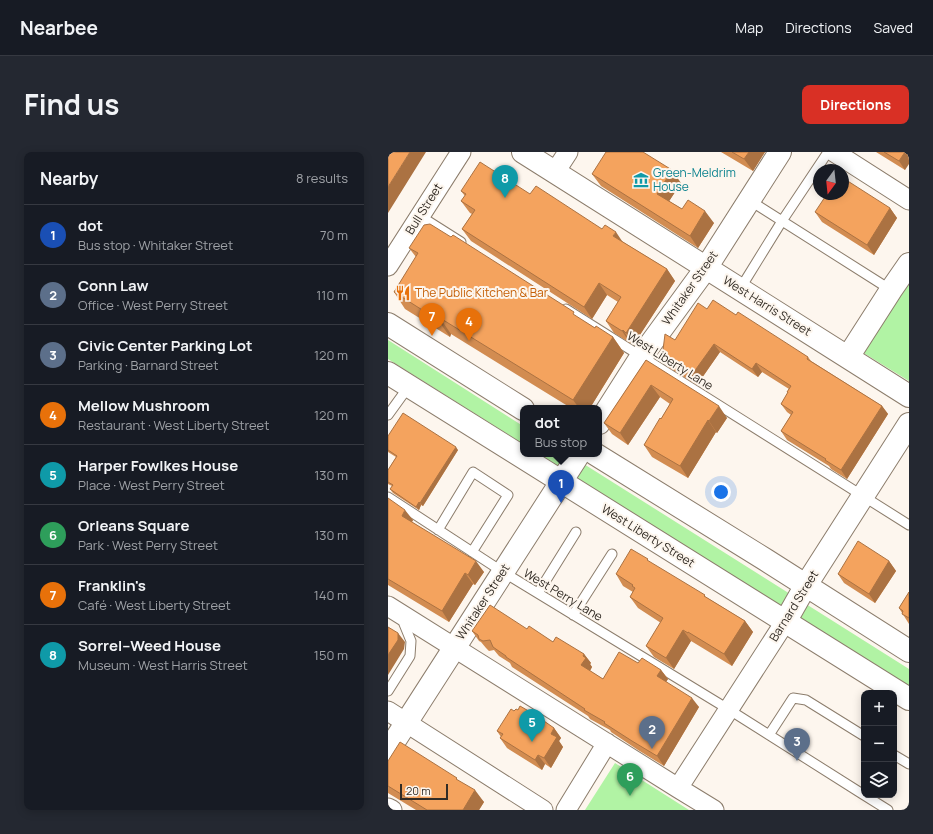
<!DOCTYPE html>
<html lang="en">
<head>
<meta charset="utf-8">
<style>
  body { margin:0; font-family:Manrope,sans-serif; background:#242831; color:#f1f3f6 }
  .controls { position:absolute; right:12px; bottom:12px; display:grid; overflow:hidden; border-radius:8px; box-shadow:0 2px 10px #0003 }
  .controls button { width:36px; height:36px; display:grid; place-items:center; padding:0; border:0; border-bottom:1px solid #363941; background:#171b24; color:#f1f3f6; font:20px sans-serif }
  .compass { position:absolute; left:425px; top:12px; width:36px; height:36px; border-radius:50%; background:#171b24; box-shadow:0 2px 10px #0003; rotate:195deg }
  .scale { position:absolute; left:12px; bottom:10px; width:48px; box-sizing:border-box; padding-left:4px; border:2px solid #322c25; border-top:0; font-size:11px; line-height:14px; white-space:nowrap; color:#322c25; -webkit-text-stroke:3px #fdf6ee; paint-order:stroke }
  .you { position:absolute; left:333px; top:340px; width:14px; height:14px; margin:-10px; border:3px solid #fff; border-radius:50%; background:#1a73e8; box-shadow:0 0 0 6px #1a73e833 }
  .badge { display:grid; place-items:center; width:26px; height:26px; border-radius:50%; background:#d93025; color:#fff; font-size:13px; font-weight:700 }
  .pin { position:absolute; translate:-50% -33px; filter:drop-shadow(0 1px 2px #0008) }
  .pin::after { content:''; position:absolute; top:21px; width:14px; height:12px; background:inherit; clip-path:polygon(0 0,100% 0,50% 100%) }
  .popup { position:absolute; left:132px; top:253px; width:82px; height:52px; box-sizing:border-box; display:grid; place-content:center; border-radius:8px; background:#171b24; filter:drop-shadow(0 1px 3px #0005); font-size:13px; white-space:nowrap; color:#9ea1a6 }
  .popup b { font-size:15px; color:#f1f3f6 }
  .popup::after { content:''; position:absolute; left:50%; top:100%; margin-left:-8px; border:8px solid transparent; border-top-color:#171b24 }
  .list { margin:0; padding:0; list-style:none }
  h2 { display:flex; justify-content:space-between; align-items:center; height:52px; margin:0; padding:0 16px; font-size:17px }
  h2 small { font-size:13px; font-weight:400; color:#9ea1a6 }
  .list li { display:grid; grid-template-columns:26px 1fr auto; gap:12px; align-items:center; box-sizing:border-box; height:60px; padding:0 16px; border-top:1px solid #363941 }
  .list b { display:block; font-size:15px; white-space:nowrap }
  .list p { margin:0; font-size:13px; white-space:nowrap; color:#9ea1a6 }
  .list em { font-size:13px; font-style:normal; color:#9ea1a6 }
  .icon { flex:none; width:22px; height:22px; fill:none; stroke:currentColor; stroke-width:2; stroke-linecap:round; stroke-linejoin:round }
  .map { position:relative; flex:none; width:521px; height:658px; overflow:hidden; border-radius:8px }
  header { display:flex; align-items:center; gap:24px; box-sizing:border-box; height:56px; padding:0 20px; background:#171b24; border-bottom:1px solid #363941 }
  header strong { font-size:19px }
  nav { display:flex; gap:22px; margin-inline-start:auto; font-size:14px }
  .intro { display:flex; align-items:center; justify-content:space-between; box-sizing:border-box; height:96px; padding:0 24px }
  h1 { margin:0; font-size:28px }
  .button { padding:10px 18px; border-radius:8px; background:#d93025; color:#fff; font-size:14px; font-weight:700 }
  main { display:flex; gap:24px; padding:0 24px }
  aside { flex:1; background:#171b24; border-radius:8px; box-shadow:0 2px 10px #0003 }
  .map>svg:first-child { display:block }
</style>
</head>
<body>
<header>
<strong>Nearbee</strong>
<nav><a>Map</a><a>Directions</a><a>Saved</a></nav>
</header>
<div class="intro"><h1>Find us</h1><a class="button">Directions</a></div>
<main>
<aside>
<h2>Nearby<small>8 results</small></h2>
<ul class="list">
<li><span class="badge" style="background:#1a4fb4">1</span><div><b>dot</b><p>Bus stop · Whitaker Street</p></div><em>70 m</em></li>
<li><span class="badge" style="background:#5c6f8a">2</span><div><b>Conn Law</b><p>Office · West Perry Street</p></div><em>110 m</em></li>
<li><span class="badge" style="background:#5c6f8a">3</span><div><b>Civic Center Parking Lot</b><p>Parking · Barnard Street</p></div><em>120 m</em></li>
<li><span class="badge" style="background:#e8710a">4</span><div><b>Mellow Mushroom</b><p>Restaurant · West Liberty Street</p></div><em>120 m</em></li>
<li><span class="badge" style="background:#0f9aa8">5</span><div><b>Harper Fowlkes House</b><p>Place · West Perry Street</p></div><em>130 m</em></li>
<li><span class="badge" style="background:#2e9e5b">6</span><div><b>Orleans Square</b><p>Park · West Perry Street</p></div><em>130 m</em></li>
<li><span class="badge" style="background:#e8710a">7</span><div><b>Franklin's</b><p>Café · West Liberty Street</p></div><em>140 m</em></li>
<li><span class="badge" style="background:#0f9aa8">8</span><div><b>Sorrel–Weed House</b><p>Museum · West Harris Street</p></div><em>150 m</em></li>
</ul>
</aside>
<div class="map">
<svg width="521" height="658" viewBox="0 0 521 658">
  <rect width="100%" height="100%" fill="#fdf6ee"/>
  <!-- green -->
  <path fill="#b1f3a4" d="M521,123V229L474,200Z
    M0,188L135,274V292L0,207Z
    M151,302H180L521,517V535Z
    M227,611L301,658H197Z"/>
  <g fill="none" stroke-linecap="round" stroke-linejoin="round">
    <defs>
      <path id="lane" d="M361,48L503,138
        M32,64L73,90
        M352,137L394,69L440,0
        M178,157L521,373
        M0,263L21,234
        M0,345L115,420L340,557L476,643
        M50,378L85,320L120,343L84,400
        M150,441L188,380
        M185,463L224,402
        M0,539L22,504L23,489L16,472V465
        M381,583L405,546L418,548L476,584
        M506,603L521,612
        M476,643L500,658"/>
      <path id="street" d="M446,0L521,48
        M167,20L180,0
        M0,114L73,0
        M0,454L290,636L326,658
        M0,559L155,658
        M290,636L397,470
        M0,656L4,658
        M178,658L219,591"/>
      <path id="secondary" d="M135,0L521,244
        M0,172L135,257
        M460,205L503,138L521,112
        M0,221L521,547
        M211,271L253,205L318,116L392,0
        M207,302L378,408L521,499
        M397,470L418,433L521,272
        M0,599L191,302"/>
    </defs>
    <!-- lane casing -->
    <use href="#lane" stroke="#8c7d6c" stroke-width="11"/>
    <!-- street casing -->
    <use href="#street" stroke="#8c7d6c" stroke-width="21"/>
    <!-- secondary casing -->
    <use href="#secondary" stroke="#8c7d6c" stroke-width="24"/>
    <!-- lane -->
    <use href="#lane" stroke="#fff" stroke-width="9"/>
    <!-- street -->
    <use href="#street" stroke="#fff" stroke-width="19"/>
    <!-- secondary -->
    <use href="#secondary" stroke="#fff" stroke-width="22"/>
  </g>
  <!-- wall -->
  <path fill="#d28c51" d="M333,0H377L365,19Z
    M488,0H521L517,18Z
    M204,22L293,31L281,49L294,57L326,71L310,96L213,34Z
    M73,39L142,42L235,90L279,117L287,129L246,192L243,190L242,191L226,181L218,169L230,150L219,143L204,167L83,89L74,77L84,62L82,61L73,49L77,44Z
    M502,56L509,66L486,103L434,70L427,60Z
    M21,96L189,165L207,176L225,185L236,201L202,256H183L63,182L62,185L17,157L6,140L28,105Z
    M319,157L348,163L420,205L423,209L494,254L500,262L459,327L443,317L441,314L399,288L393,279L403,263L399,260L393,252L400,241L399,240L401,237L374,220L370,225L332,200L309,233L280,215L274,206L287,188Z
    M258,208L339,266L329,281L328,280L300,326L264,305L256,293L273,267L282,252L272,245L240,293L224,282L216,271Z
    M0,284L70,298L35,354L33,353L31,358L5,341L2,337L4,334L0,332V318L8,305L0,300Z
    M0,346L25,368L24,370L96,420L87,433L85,432L61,470L0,433Z
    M501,409L508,419L487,451L456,431L450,422Z
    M261,410L357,469L365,480L344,514L308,492L303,489L286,517L266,505L258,494L273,471L250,456L242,445L245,440L235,434L228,422Z
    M521,440V472L511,456Z
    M139,477L165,490L196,502L203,511L202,512L204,515L202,519L215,527L250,511L273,518L280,527L278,530L311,555L276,614L250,598L223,580L222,578L202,567L200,564L124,515L122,511L111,504L106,498L101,499L98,496L93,490L91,489L84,479Z
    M126,559L156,568L158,571L166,576L173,586L171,589L175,595L163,616L157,612L154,618L119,596L112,586L113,585L109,579Z
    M0,609L70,628L96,650L91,658H28L0,641Z"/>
  <!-- shaded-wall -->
  <path fill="#ab7242" d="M22,0H38L0,61V35Z
    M361,0H377L365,19L356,7Z
    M517,0H521V12L517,18L511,9Z
    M284,18L293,31L278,54L269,42Z
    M502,56L509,66L486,103L479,93Z
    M317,59L326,71L310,96L302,84Z
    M228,80L236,92L225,84Z
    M279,117L287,129L246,192L238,181Z
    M211,131L219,143L204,167L196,155Z
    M52,166L63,182L62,185L50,168Z
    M235,178L243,190L242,191L234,179Z
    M225,185L236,201L202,256H191L185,248Z
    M326,192L332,200L309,233L303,224Z
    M368,211L374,220L370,225L364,217Z
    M263,233L272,245L240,293L232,281Z
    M331,254L339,266L329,281L321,269Z
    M494,254L500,262L459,327L453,318Z
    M320,268L328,280L300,326L292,314Z
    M68,295L70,298L35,354L32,351Z
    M31,350L33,353L31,358L28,355Z
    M17,358L25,368L21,375L14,364Z
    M88,409L96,420L87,433L80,423Z
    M501,409L508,419L487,451L481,442Z
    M77,421L85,432L61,470L54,459Z
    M357,469L365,480L344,514L336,502Z
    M295,478L303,489L286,517L278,506Z
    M10,481L17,490L16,497L0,523V503Z
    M196,502L203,511L202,512L204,515L200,522L193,513L195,504Z
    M273,518L280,527L276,533L269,524Z
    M304,546L311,555L276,614L269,604Z
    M166,576L173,586L171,589L175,595L163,616L156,606L163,582Z
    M150,603L157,612L154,618L147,608Z
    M87,638L96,650L91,658H75Z"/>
  <!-- building -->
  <path fill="#f4a35e" stroke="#ab7242" d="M0,0H22L0,35Z
    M218,0H255L284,18L269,42L294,57L300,48L317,59L302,84L204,22Z
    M344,0H361L356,7Z
    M496,0H517L511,9Z
    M92,10L142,42L148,34L214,77L217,73L228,80L225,84L279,117L238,181L235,178L234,179L218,169L233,145L211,131L196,155L74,77L87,58L73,49L78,42L73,39Z
    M455,26L502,56L479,93L427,60L439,42H455Z
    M42,72L63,85L65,83L186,160L185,162L207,176L208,174L225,185L185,248L52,166L50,168L6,140L30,101L21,96L36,73Z
    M325,148L348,163L350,160L420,205L419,207L494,254L453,318L437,308L438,307L393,279L405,260L393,252L400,240H399L403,234L368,211L364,217L326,192L303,224L274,206L277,182L287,188L310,151L319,157Z
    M258,208L331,254L321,269L320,268L292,314L256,293L272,266L273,267L285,247L263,233L232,281L216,271Z
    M15,261L68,295L32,351L31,350L28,355L2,337L5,333L0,330V318L9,304L0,298V284Z
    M0,346L17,358L14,364L88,409L80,423L77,421L54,459L0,427Z
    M470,389L501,409L481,442L450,422Z
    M243,397L260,407L259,408L317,443L316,444L357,469L336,502L300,480V481L295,478L278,506L258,494L275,466L242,445L247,436L244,434L245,433L228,422Z
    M521,440V466L514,462L515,459L511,456Z
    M102,453L139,477L141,474L165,490L168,485L196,502L195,504L198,506L193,513L215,527L231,500L250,511L254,506L273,518L269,524L304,546L269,604L244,589L216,571L217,570L196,558L197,557L118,505V504L105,495L102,488L95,489L91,487L90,483L84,479Z
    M0,475L10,481V488L0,503Z
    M132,554L156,568V569L166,576L163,582L169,585L156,606L150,603L147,608L112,586L115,582L109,579L123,557L126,559L128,557L130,558Z
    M12,590L69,626L68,627L87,638L75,658H39L0,634V609Z"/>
  <!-- icons -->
  <defs>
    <symbol id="museum-bare" viewBox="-9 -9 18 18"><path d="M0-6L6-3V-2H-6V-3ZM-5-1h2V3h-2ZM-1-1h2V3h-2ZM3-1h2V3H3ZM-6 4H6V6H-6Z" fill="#0f9aa8" stroke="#fdf6ee" stroke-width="2.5" paint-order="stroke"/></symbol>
    <symbol id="restaurant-bare" viewBox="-9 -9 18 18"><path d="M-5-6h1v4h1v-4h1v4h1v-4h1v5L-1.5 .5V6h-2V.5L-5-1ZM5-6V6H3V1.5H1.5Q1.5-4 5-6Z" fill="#e8710a" stroke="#fdf6ee" stroke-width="2.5" paint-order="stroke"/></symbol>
  </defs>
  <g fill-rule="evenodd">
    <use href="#museum-bare" x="242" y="17" width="22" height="22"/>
    <use href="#restaurant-bare" x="4" y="130" width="22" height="22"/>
  </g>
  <g text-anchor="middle" stroke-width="4" stroke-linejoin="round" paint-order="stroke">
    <!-- culture labels -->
    <g font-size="12" fill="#0d838f" stroke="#fdf6ee" text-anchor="start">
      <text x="265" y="25">Green-Meldrim<tspan x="265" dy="14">House</tspan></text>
    </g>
    <!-- street labels -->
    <g font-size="12" fill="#322c25" stroke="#fdf6ee">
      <text transform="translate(36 57) rotate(-58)" y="4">Bull Street</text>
      <text transform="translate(302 136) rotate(-55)" y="4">Whitaker Street</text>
      <text transform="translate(379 154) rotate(32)" y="4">West Harris Street</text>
      <text transform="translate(282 209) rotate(32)" y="4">West Liberty Lane</text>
      <text transform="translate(260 384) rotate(32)" y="4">West Liberty Street</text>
      <text transform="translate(175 443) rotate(31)" y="4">West Perry Lane</text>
      <text transform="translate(95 450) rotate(-57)" y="4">Whitaker Street</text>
      <text transform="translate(406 454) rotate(-58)" y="4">Barnard Street</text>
    </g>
    <!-- food labels -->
    <g font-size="12" fill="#c56008" stroke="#fdf6ee" text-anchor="start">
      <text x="27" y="145">The Public Kitchen &amp; Bar</text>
    </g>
  </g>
</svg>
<div class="controls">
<button>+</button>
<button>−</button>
<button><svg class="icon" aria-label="layers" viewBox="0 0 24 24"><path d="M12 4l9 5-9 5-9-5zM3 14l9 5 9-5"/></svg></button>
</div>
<svg class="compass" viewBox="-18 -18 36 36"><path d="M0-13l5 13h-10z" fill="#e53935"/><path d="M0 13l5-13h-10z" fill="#9ea1a6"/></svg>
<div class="scale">20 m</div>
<div class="you"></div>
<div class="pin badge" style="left:173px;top:351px;background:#1a4fb4">1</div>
<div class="popup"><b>dot</b>Bus stop</div>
<div class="pin badge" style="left:264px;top:597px;background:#5c6f8a">2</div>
<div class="pin badge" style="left:409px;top:609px;background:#5c6f8a">3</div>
<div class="pin badge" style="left:81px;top:189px;background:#e8710a">4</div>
<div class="pin badge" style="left:144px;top:590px;background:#0f9aa8">5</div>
<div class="pin badge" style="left:242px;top:644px;background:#2e9e5b">6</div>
<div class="pin badge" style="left:44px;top:184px;background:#e8710a">7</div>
<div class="pin badge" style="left:117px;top:46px;background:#0f9aa8">8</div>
</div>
</main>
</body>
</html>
